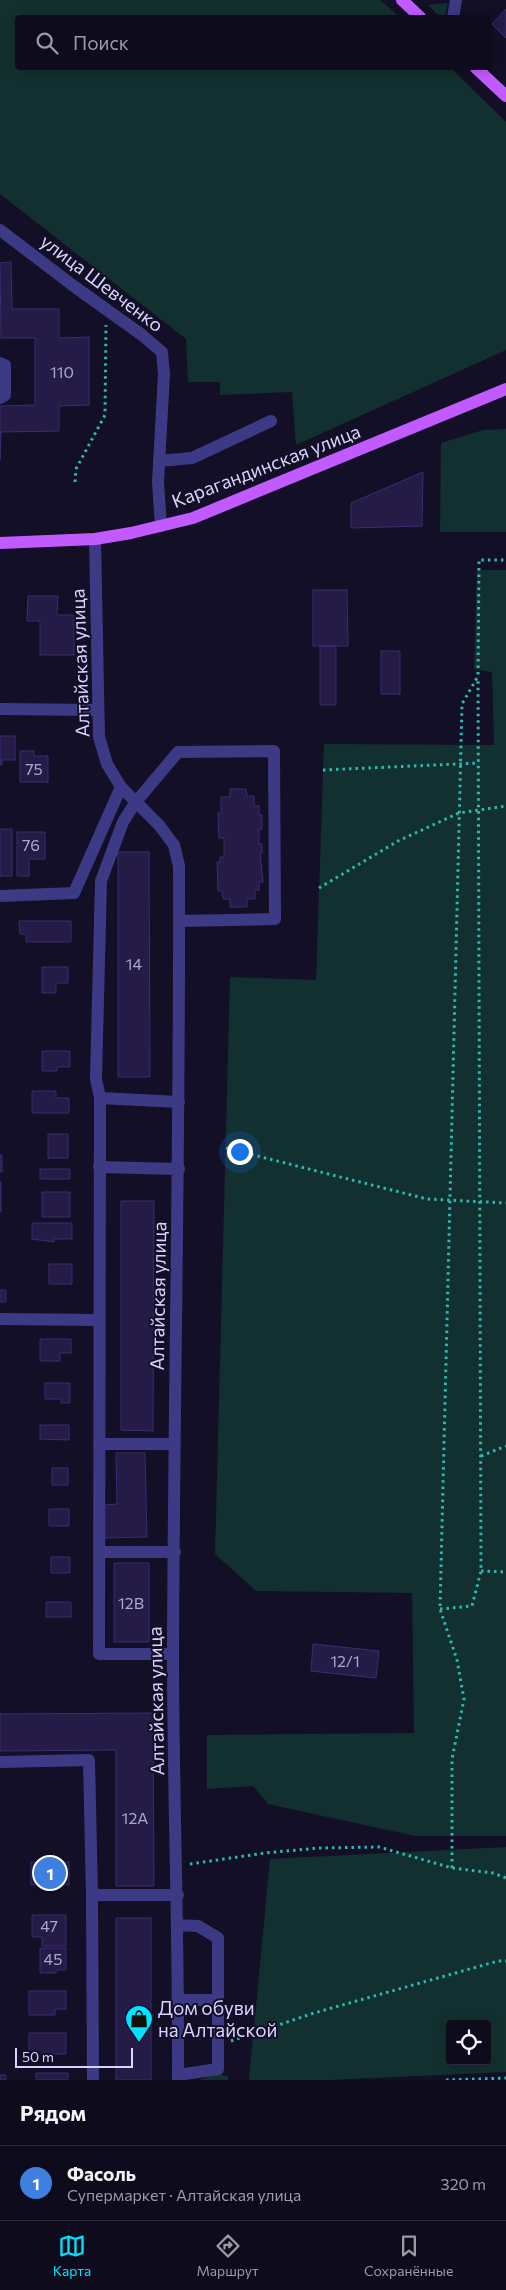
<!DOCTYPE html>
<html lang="ru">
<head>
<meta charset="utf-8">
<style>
  body { margin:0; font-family:Commissioner,sans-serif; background:#171425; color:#f1f3f6 }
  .controls { position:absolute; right:15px; bottom:15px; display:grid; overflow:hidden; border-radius:5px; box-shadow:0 2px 12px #0003 }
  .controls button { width:45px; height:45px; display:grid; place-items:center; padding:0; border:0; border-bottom:1px solid #2e2b3b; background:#0e0b1c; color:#f1f3f6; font:25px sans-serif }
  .scale { position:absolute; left:15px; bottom:12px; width:118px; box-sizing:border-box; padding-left:5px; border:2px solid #d9d4ff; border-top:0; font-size:14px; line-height:18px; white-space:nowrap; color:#d9d4ff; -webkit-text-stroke:4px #130f26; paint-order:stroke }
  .you { position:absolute; left:239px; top:1151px; width:18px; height:18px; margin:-12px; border:4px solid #fff; border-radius:50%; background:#1a73e8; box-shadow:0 0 0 8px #1a73e833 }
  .badge { display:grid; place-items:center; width:32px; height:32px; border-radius:50%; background:#00e5ff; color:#fff; font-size:16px; font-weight:700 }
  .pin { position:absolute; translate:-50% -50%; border:2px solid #fff; box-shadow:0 1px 5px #0006 }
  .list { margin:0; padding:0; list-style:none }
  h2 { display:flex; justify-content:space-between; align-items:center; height:65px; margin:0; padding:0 20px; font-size:21px }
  h2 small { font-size:16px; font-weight:400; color:#9b9ba3 }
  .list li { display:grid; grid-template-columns:32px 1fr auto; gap:15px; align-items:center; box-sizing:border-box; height:75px; padding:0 20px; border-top:1px solid #2e2b3b }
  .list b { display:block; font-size:19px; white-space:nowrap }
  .list p { margin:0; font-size:16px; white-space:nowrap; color:#9b9ba3 }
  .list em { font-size:16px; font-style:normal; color:#9b9ba3 }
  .icon { flex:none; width:28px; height:28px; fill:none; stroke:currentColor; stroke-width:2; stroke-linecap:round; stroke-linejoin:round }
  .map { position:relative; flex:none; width:506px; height:2080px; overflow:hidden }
  .search { position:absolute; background:#0e0b1c; box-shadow:0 2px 12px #0003; left:15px; right:15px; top:15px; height:55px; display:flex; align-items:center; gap:12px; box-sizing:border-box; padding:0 18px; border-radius:5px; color:#9b9ba3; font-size:19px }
  .sheet { height:140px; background:#0e0b1c }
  nav { display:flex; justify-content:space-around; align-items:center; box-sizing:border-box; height:70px; border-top:1px solid #2e2b3b; background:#0e0b1c; font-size:14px; color:#9b9ba3 }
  nav a { display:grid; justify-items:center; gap:2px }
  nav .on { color:#00e5ff }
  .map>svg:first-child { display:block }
</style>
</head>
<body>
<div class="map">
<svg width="506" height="2080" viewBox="0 0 506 2080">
  <rect width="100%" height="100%" fill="#130f26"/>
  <!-- green -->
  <path fill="#12302f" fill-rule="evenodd" d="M0,0H380L400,17L18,18V68H451L506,122V350L296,445L292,392L220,395V382H188L186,339L0,194Z
    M448,3L445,17H440L428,5Z
    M506,429V532H440L441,443L483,430Z
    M477,570H506V1836H415L268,1804L253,1786L207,1789V1735L414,1733L412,1593L256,1591L215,1554L230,977L316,980L324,744L494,745L492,672L474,669Z
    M506,1847V2072L329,2080H249L270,1859ZM450,2024H487V2061H450Z
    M217,2074L228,2076V2080H199Z"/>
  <!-- building -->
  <path fill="#241b47" stroke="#3b2d73" d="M506,9V38L492,24Z
    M11,262L12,309H59V338L89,337V405L59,406V431L1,432L0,460V406L35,405V338H1L0,263Z
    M423,472L422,526L351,528V503Z
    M313,590H347L348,646H313Z
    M28,596H58L57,615H74V655H40V621H27Z
    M320,646H336V705H320Z
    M381,651H400V694H381Z
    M0,736H15V760H2V765H0Z
    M20,751H34V756H48V782H20Z
    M230,789H246L247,796H254V806H259V815H262V829H259V844H262V853L260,854L263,882H259V890H255V899H247V907H230V899H223L222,891H218L217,862H220V857H224V838H219L218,813H221V797H230Z
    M0,829H12V876H0Z
    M17,832H45V859H29V876H17Z
    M118,852H149L150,1077H118Z
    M19,921H71V942H26V934H20Z
    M42,967H68V983H56V993H42Z
    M42,1051H70V1067H57V1071H42Z
    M32,1091H56V1098H69V1113H32Z
    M48,1134H68V1158H48Z
    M0,1155H2V1172H0Z
    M40,1169H70V1179H40Z
    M0,1182H1V1212H0Z
    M42,1192H70V1217H42Z
    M121,1201H154L153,1431L121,1430Z
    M32,1223H72V1239H54V1242L32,1239Z
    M49,1264H72V1284H49Z
    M0,1290H6V1302H0Z
    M40,1339H71V1353H60V1361H40Z
    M45,1383H70V1403H61V1399H45Z
    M40,1425H69V1440L40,1439Z
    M116,1453H145L147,1537L104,1538V1505L117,1504Z
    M52,1468H68V1485H52Z
    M49,1509H69V1526H49Z
    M51,1557H70V1573H51Z
    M114,1563H149V1642H114Z
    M46,1602H71V1617H46Z
    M313,1644L379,1651L376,1678L311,1671Z
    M153,1713L154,1886H116V1750L0,1751V1714Z
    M38,1859H62V1862H69V1885H31V1862H38Z
    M32,1915H66V1946H42V1937H32Z
    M116,1918H151V2080H116Z
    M40,1948H66V1970H56V1973H40Z
    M29,1991H66V2009H55V2015H29Z
    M29,2033H66V2054H29Z
    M36,2073H68V2080H36Z
    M0,2075H6V2080H0Z"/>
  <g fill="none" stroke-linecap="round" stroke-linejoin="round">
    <!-- path -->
    <path stroke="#2fb8b0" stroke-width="3" stroke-dasharray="2.5 4" stroke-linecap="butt" d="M75,482L76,469L105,415L106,325
      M323,770L479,763
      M319,888L398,841L459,813L506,806
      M226,1148L427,1199L506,1203
      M481,1456L506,1446
      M481,1571L506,1572
      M440,1609L472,1606L481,1571L478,677
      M190,1864L265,1853L319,1848L379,1847L452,1868L493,1873L506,1878
      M452,1868V1759L464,1699L457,1660L440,1609L462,704L478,676L479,560H506
      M231,2041L314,2013L498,1961H506
      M446,2080L506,2078"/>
    <!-- minor -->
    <path stroke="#3d3a85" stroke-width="12" d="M453,18L456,0
      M0,230L75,287L142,335L162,352L164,374L158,482L161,526
      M0,363L5,365V395L0,398
      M159,461L192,458L271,421
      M95,539L99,737L107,764L121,787L159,825L174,845L179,866C180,1128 174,1390 173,1653C173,1795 179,1938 178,2080
      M0,709L97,710
      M0,896L74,893L121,787
      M100,1098L99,1654H173
      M179,1102L100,1098L96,1079L101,881L123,822L135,803L178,752L274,751L275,919L179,921
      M99,1167L179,1169
      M0,1319L99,1320
      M99,1444H175
      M99,1552H175
      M0,1762L89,1760L92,1895H178
      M92,1895L93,2080
      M177,1925L198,1926L218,1938V2069L178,2075
      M177,2000H218"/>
    <!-- major -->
    <path stroke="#c25bff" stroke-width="12" d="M402,0L421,18
      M476,68L506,96
      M0,543L95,539L131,533L193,518L506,389"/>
  </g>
  <!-- icons -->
  <defs>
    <symbol id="shop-pin" viewBox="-11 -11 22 30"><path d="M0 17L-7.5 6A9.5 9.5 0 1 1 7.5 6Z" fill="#00e5ff" stroke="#130f26"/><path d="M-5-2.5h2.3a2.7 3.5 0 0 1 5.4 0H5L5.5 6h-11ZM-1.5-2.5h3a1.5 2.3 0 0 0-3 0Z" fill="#111"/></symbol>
  </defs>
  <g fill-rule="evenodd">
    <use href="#shop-pin" x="123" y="2003" width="32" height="43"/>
  </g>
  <g text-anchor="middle" stroke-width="4" stroke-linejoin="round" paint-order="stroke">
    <!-- number labels -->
    <g font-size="16" fill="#aca6d1">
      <text x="62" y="378">110</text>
      <text x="34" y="775">75</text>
      <text x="31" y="851">76</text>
      <text x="134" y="970">14</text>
      <text x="131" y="1609">12В</text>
      <text x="345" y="1667">12/1</text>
      <text x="135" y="1824">12А</text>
      <text x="49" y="1932">47</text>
      <text x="53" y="1965">45</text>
    </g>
    <!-- street labels -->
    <g font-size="19" fill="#d9d4ff" stroke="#130f26">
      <text transform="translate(102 283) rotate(37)" y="7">улица Шевченко</text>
      <text transform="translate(266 466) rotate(-21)" y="7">Карагандинская улица</text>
      <text transform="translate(80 663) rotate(-92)" y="7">Алтайская улица</text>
      <text transform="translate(158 1296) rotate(-89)" y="7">Алтайская улица</text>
      <text transform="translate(156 1701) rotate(-91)" y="7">Алтайская улица</text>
    </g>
    <!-- poi labels -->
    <g font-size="19" fill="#d9d4ff" stroke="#130f26" text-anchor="start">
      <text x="158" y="2015">Дом обуви<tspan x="158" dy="22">на Алтайской</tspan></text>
    </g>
  </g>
</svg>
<div class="controls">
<button><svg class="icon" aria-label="locate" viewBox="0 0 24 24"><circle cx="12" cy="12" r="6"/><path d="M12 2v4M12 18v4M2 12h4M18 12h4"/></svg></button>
</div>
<div class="scale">50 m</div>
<div class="you"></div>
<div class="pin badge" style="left:50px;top:1873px;background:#3f7fe0">1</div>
<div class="search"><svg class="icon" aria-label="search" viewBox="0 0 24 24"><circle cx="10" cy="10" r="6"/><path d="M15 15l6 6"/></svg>Поиск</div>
</div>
<section class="sheet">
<h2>Рядом<small></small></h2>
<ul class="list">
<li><span class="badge" style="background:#3f7fe0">1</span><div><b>Фасоль</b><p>Супермаркет · Алтайская улица</p></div><em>320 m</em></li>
</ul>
</section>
<nav>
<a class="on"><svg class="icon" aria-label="map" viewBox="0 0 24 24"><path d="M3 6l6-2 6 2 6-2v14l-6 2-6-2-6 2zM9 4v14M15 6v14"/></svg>Карта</a>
<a><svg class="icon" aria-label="directions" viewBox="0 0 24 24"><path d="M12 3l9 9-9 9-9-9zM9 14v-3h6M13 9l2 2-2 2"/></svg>Маршрут</a>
<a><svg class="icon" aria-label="saved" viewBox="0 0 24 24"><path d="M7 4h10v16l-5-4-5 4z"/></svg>Сохранённые</a>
</nav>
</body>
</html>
